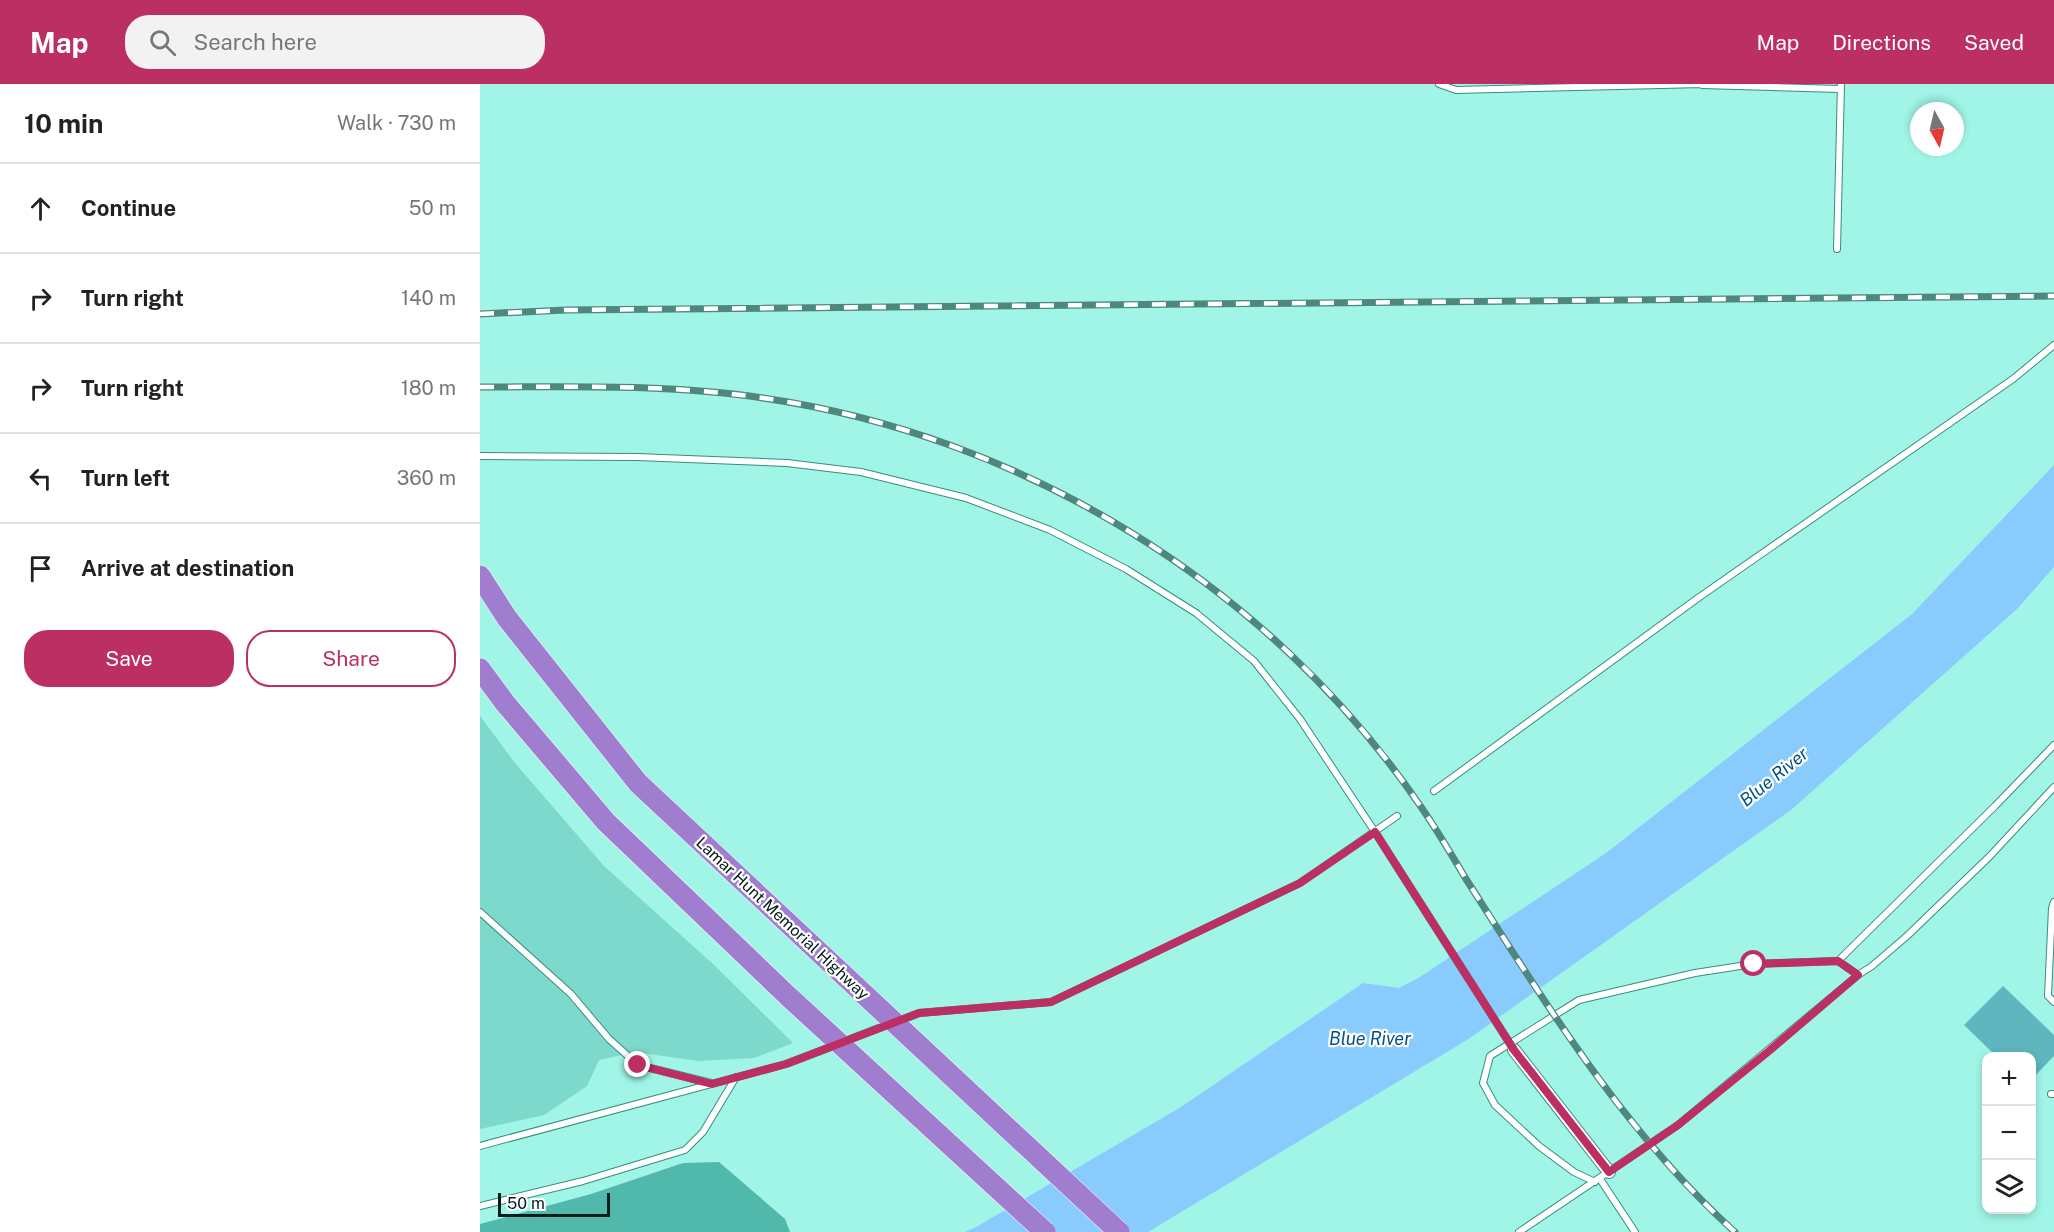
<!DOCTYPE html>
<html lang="en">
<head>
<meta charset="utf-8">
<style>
  body { margin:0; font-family:"Public Sans",sans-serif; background:#f2f2f2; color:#222 }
  .controls { position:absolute; right:18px; bottom:18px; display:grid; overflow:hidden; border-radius:12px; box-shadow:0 3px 9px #0003 }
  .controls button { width:54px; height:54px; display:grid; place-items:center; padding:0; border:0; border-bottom:2px solid #e0e0e0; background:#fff; color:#222; font:30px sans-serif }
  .compass { position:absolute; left:1430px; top:18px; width:54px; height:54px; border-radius:50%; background:#fff; box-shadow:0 3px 9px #0003; rotate:172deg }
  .scale { position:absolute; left:18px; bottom:15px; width:112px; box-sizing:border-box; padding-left:6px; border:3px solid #021c19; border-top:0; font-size:16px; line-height:21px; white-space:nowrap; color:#021c19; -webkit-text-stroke:4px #fff; paint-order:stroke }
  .stop { position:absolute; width:18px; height:18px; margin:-14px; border:4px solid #bc2f63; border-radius:50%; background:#fff }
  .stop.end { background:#bc2f63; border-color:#fff; box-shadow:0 2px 6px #0008 }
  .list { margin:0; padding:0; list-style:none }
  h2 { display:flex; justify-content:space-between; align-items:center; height:78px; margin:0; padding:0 24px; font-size:26px }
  h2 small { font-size:20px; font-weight:400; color:#767676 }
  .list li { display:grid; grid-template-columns:39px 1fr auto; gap:18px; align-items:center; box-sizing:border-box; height:90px; padding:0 24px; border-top:2px solid #e0e0e0 }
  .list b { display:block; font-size:22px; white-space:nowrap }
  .list em { font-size:20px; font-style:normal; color:#767676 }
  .actions { display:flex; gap:12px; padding:18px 24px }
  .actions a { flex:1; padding:14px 0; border:2px solid #bc2f63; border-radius:24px; text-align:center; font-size:21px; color:#bc2f63 }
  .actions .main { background:#bc2f63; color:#fff }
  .icon { flex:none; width:33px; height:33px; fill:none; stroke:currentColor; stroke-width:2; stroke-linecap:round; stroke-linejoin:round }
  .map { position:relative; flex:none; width:1574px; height:1148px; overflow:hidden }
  header { display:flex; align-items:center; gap:36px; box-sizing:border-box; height:84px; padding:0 30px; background:#bc2f63; color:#fff }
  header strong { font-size:28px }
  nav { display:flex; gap:33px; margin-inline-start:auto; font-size:21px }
  .search { width:420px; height:54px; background:#f2f2f2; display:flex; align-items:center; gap:15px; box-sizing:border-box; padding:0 21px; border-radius:24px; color:#767676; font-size:22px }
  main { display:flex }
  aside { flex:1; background:#fff }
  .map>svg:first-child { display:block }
</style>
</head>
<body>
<header>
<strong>Map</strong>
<div class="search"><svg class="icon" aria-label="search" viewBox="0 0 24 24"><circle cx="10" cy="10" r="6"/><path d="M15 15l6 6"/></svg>Search here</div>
<nav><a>Map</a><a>Directions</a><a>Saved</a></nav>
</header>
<main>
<aside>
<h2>10 min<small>Walk · 730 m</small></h2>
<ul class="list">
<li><svg class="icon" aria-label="ahead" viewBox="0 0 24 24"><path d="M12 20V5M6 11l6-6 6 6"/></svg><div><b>Continue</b></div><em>50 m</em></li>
<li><svg class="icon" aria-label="right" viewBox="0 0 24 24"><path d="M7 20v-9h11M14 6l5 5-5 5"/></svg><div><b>Turn right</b></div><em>140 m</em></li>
<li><svg class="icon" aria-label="right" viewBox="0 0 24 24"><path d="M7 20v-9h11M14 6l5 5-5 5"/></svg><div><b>Turn right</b></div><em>180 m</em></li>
<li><svg class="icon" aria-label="left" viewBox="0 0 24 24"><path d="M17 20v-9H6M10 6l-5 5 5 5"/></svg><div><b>Turn left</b></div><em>360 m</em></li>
<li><svg class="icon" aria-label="arrive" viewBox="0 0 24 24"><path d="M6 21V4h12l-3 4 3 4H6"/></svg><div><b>Arrive at destination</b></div></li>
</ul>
<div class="actions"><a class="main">Save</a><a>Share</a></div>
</aside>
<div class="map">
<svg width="1574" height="1148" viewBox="0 0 1574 1148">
  <rect width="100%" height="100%" fill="#a0f5e7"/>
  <!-- green -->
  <path fill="#7dd9cc" d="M0,632L35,679L124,782L233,880L313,959L274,974L218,977L155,968L119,976L107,1002L64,1031L0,1045Z"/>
  <!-- forest -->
  <path fill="#51b9ab" d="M239,1078L305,1135L310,1148H0V1140L111,1110L203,1079Z"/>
  <!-- water -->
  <path fill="#8acbfe" d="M1574,381V483L1537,525L1311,726L987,956L668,1148H485L498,1142L701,1023L883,899L919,904L940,893L1126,769L1432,530Z"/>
  <!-- building -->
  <path fill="#5fb6be" d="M1523,902L1574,951V972L1552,995V972H1516L1484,941Z"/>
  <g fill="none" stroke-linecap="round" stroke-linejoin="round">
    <defs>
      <path id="service" d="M959,0L976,6L1223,0
        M1222,1L1361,5
        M1357,165L1361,0
        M0,372L157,373L307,379L381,388L486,414L570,446L646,485L716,529L774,577L820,635L895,748L949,833
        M954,707L1218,514L1533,295L1574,261
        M1574,818L1572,824L1568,912L1574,918
        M0,828L91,910L129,955L158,981L231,999
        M1378,891L1392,882L1427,852L1510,772L1574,703
        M419,937L439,929L571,918L820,799L917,732
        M365,957L409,940
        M1571,1010H1574
        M0,1062L306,980L356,961
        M1120,1095L1155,1148
        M1115,1098L1094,1088L1059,1062L1015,1021L1003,999L1010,972L1099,916L1215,889L1273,880L1358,877
        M0,1122L103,1097L205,1066L223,1048L256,993
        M1039,1148L1198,1041L1378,891L1358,877L1515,722L1574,661"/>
      <path id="minor" d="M1034,966L1129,1088"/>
      <path id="motorway" d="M0,492L27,534L158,699L356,884
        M0,585L25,619L126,738L309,913"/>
    </defs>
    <!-- service casing -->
    <use href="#service" stroke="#368d82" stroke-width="8"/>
    <!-- minor casing -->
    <use href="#minor" stroke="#368d82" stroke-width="14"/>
    <!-- motorway casing -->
    <use href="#motorway" stroke="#fff" stroke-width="22"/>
    <!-- service -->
    <use href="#service" stroke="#fff" stroke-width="6"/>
    <!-- minor -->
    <use href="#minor" stroke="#fff" stroke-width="12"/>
    <!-- motorway -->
    <use href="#motorway" stroke="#a17dcf" stroke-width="21"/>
    <defs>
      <path id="rail" d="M0,230L86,226L1574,212
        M0,303C94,303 189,300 283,314C544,352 789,502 939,720C956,744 971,770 986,795C1066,920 1144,1048 1255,1148"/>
    </defs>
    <!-- rail casing -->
    <use href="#rail" stroke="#4f867e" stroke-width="7"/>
    <!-- rail -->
    <use href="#rail" stroke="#fff" stroke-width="4.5" stroke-dasharray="14" stroke-linecap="butt"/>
    <defs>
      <path id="service-bridge" d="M949,833L1034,966"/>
      <path id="motorway-bridge" d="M356,884L639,1148
        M309,913L565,1148"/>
    </defs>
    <!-- service-bridge casing -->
    <use href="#service-bridge" stroke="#368d82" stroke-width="8" stroke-linecap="butt"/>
    <!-- motorway-bridge casing -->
    <use href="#motorway-bridge" stroke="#fff" stroke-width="22" stroke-linecap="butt"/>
    <!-- service-bridge -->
    <use href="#service-bridge" stroke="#fff" stroke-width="6"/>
    <!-- motorway-bridge -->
    <use href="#motorway-bridge" stroke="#a17dcf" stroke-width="21"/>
  </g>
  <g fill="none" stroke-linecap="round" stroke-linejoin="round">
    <!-- route -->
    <path stroke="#bc2f63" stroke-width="8" d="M158,981L232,1000L306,980L439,929L571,918L820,799L895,748L1034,966L1129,1088L1198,1041L1289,967L1378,891L1358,877L1274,880"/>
  </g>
  <g text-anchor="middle" stroke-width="4.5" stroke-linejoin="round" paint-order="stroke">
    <!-- street labels -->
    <g font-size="16" fill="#021c19" stroke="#fff">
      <text transform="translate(303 834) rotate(43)" y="6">Lamar Hunt Memorial Highway</text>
    </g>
    <!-- water labels -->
    <g font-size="18" font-style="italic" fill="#005180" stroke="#fff">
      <text transform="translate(1294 693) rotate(-39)" y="6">Blue River</text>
      <text x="890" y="961">Blue River</text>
    </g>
  </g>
</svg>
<div class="controls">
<button>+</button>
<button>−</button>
<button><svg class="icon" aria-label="layers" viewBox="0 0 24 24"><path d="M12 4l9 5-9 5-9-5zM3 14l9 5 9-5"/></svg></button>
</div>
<svg class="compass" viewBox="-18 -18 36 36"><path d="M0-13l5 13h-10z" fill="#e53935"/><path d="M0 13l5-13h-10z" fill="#767676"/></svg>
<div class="scale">50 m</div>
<div class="stop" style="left:1274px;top:880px"></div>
<div class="stop end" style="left:158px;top:981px"></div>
</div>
</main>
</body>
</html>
